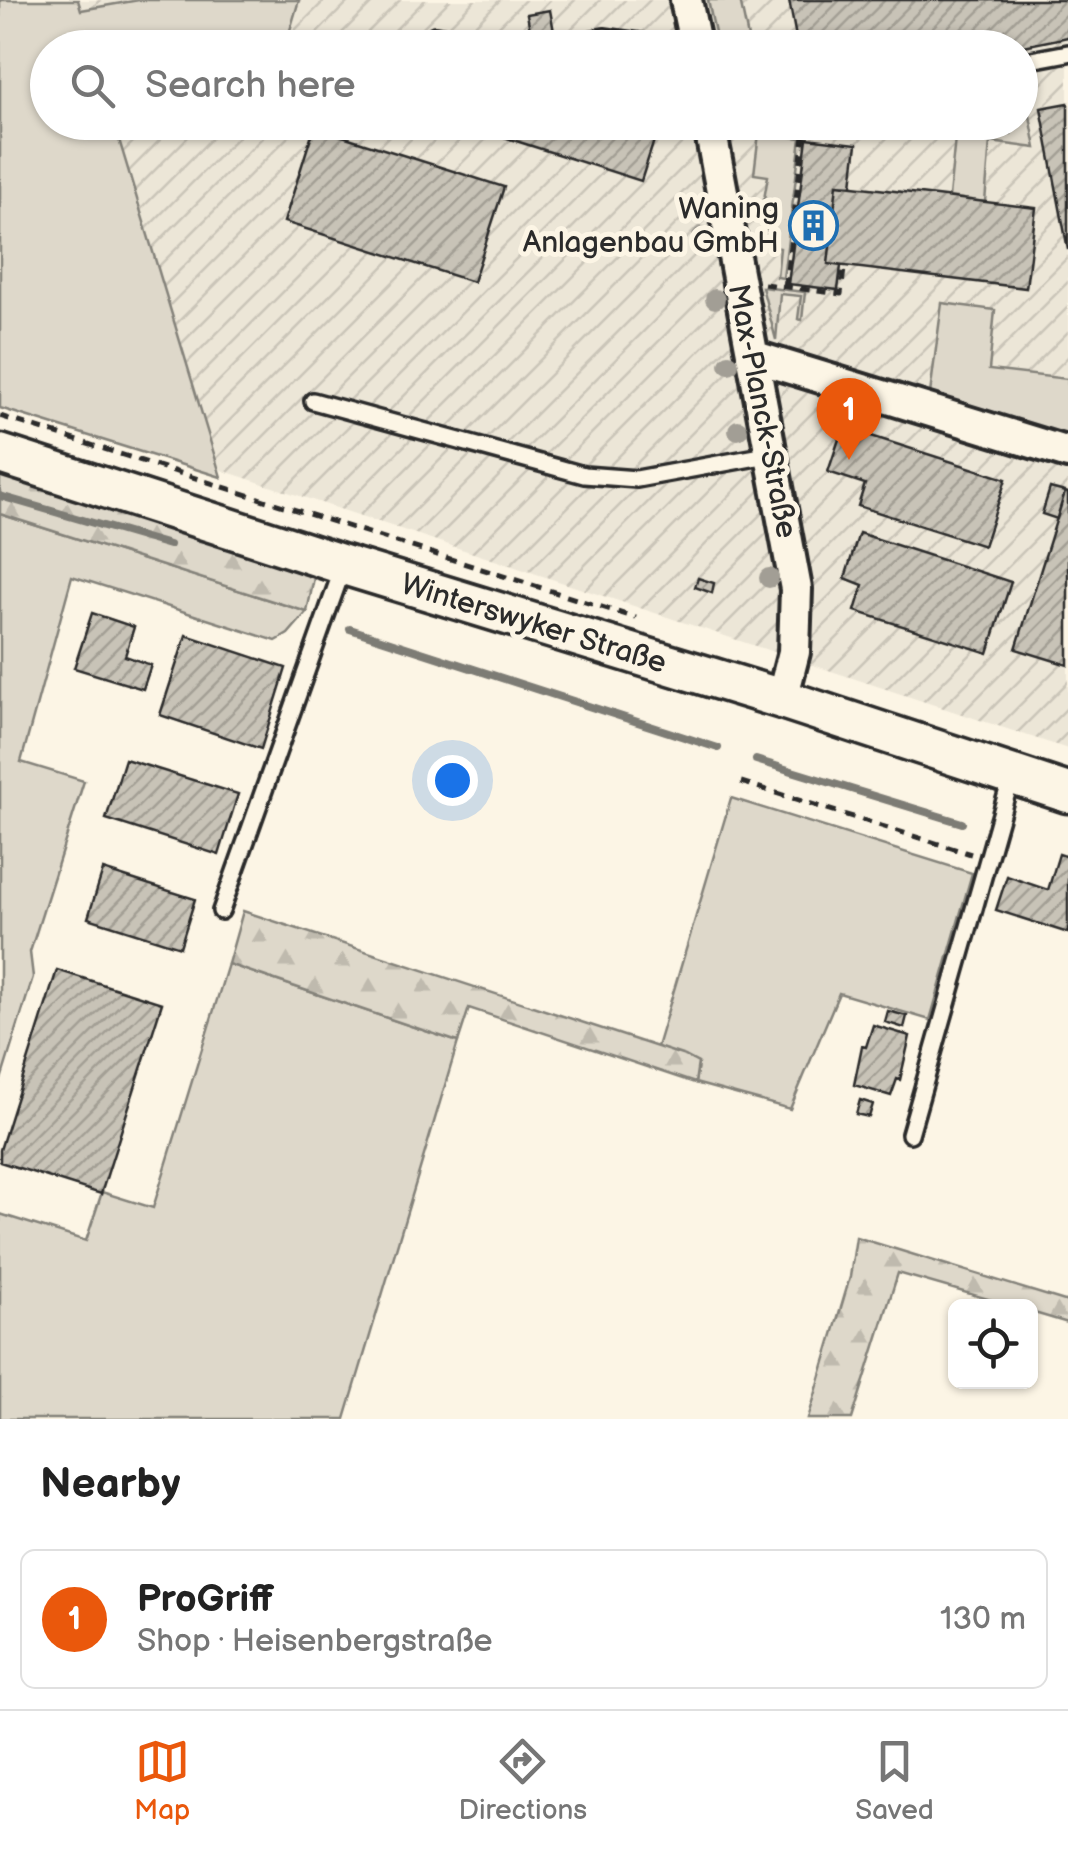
<!DOCTYPE html>
<html lang="en">
<head>
<meta charset="utf-8">
<style>
  body { margin:0; font-family:"Balsamiq Sans",sans-serif; background:#f2f2f2; color:#222 }
  .controls { position:absolute; right:30px; bottom:30px; display:grid; overflow:hidden; border-radius:15px; box-shadow:0 2px 8px #0004 }
  .controls button { width:90px; height:90px; display:grid; place-items:center; padding:0; border:0; border-bottom:2px solid #e0e0e0; background:#fff; color:#222; font:50px sans-serif }
  .you { position:absolute; left:452px; top:780px; width:35px; height:35px; margin:-25px; border:8px solid #fff; border-radius:50%; background:#1a73e8; box-shadow:0 0 0 15px #1a73e833 }
  .badge { display:grid; place-items:center; width:65px; height:65px; border-radius:50%; background:#ea580c; color:#fff; font-size:32px; font-weight:700 }
  .pin { position:absolute; translate:-50% -82px; filter:drop-shadow(0 2px 5px #0008) }
  .pin::after { content:''; position:absolute; top:52px; width:35px; height:30px; background:inherit; clip-path:polygon(0 0,100% 0,50% 100%) }
  .list { margin:0; padding:0; list-style:none }
  h2 { display:flex; justify-content:space-between; align-items:center; height:130px; margin:0; padding:0 40px; font-size:42px }
  h2 small { font-size:32px; font-weight:400; color:#767676 }
  .list li { display:grid; grid-template-columns:65px 1fr auto; gap:30px; align-items:center; box-sizing:border-box; height:140px; margin:0 20px 20px; padding:0 20px; border:2px solid #e0e0e0; border-radius:15px }
  .list b { display:block; font-size:38px; white-space:nowrap }
  .list p { margin:0; font-size:32px; white-space:nowrap; color:#767676 }
  .list em { font-size:32px; font-style:normal; color:#767676 }
  .icon { flex:none; width:55px; height:55px; fill:none; stroke:currentColor; stroke-width:2; stroke-linecap:round; stroke-linejoin:round }
  .map { position:relative; flex:none; width:1068px; height:1419px; overflow:hidden }
  .search { position:absolute; background:#fff; box-shadow:0 2px 8px #0004; left:30px; right:30px; top:30px; height:110px; display:flex; align-items:center; gap:25px; box-sizing:border-box; padding:0 35px; border-radius:55px; color:#767676; font-size:38px }
  .sheet { height:290px; background:#fff }
  nav { display:flex; justify-content:space-around; align-items:center; box-sizing:border-box; height:140px; border-top:2px solid #e0e0e0; background:#fff; font-size:28px; color:#767676 }
  nav a { display:grid; justify-items:center; gap:5px }
  nav .on { color:#ea580c }
  .map>svg:first-child { display:block }
</style>
</head>
<body>
<div class="map">
<svg width="1068" height="1419" viewBox="0 0 1068 1419">
  <defs>
    <pattern id="industrial-furrows" width="10" height="10" patternUnits="userSpaceOnUse" patternTransform="scale(2.5)"><rect width="10" height="10" fill="#ece6d7"/><path d="M-1 1l2-2M0 10L10 0M9 11l2-2" fill="none" stroke="#cbc5b9"/></pattern>
    <pattern id="forest-firs" width="22" height="20" patternUnits="userSpaceOnUse" patternTransform="scale(2.5)"><rect width="22" height="20" fill="#ded8ca"/><path d="M5 1l3.5 6h-7zM16 11l3.5 6h-7z" fill="#bfbaae"/></pattern>
    <pattern id="building-hatch" width="6" height="6" patternUnits="userSpaceOnUse" patternTransform="scale(2.5)"><rect width="6" height="6" fill="#c8c3b7"/><path d="M-1 1l2-2M0 6l6-6M5 7l2-2" fill="none" stroke="#a39f95"/></pattern>
  </defs>
  <rect width="100%" height="100%" fill="#fcf5e5"/>
  <filter id="ink" filterUnits="userSpaceOnUse"><feTurbulence type="fractalNoise" baseFrequency=".01" numOctaves="2"/><feDisplacementMap in="SourceGraphic" scale="20" xChannelSelector="R" yChannelSelector="G"/><feConvolveMatrix kernelMatrix="1 2 1 2 8 2 1 2 1" color-interpolation-filters="sRGB"/></filter>
  <g filter="url(#ink)">
    <!-- industrial -->
    <path fill="url(#industrial-furrows)" d="M73,0H1068V749L212,467L109,123L1020,122V48L87,47Z"/>
    <!-- grass -->
    <path fill="#ded8ca" stroke="#84827a" stroke-width="2.5" d="M0,0H78L81,10L139,0H299L285,47H140L87,31L91,47L48,48V122L114,123L221,477L0,408Z
      M708,0H740L750,47H718Z
      M1025,89L1036,148L990,142L985,202L949,197L955,138L834,123H934L1011,133L1013,123L1020,122L1021,90Z
      M759,133L801,138L783,278L777,277L780,248L770,246L767,227L770,207L763,205L768,176L754,174Z
      M762,287L805,292L802,320L798,319L801,296L780,294L776,340Z
      M942,303L995,310L989,370L1068,379V438L930,394Z
      M0,514L307,612L288,634L276,641L72,576L21,762L84,781L30,952L33,977L0,1083Z
      M731,798L972,873L930,1020L839,993L790,1109L695,1083L698,1063L657,1047Z
      M228,964L458,1042L345,1419H0V1214L86,1241L102,1192L153,1208Z"/>
    <!-- forest -->
    <path fill="url(#forest-firs)" stroke="#84827a" stroke-width="2.5" d="M0,474L315,573L307,612L0,514Z
      M243,911L685,1056L698,1063L695,1083L469,1008L458,1042L228,964Z
      M856,1237L1068,1302V1323L1031,1312L1030,1306H1012L898,1273L852,1419H808L850,1277Z"/>
    <g fill="none" stroke-linecap="round" stroke-linejoin="round">
      <!-- stream -->
      <path stroke="#7d7b74" stroke-width="8" d="M0,496L169,545
        M350,629L718,748
        M756,760L962,823"/>
    </g>
    <!-- building -->
    <path fill="url(#building-hatch)" stroke="#2b2b2b" stroke-width="2.5" d="M789,0H1068V37L1014,48H798Z
      M550,10L555,37L532,41L527,14Z
      M1068,103V250L1041,108Z
      M457,122L605,124L660,122L641,181Z
      M934,122H1013L1011,133Z
      M314,127L504,187L473,282L284,222Z
      M807,138L857,144L852,185L837,184L828,264L841,266L838,290L788,284Z
      M837,184L1036,208L1026,288L828,264Z
      M843,427L1006,479L984,546L858,506L865,484L828,472Z
      M1050,488L1065,492L1057,519L1042,514Z
      M1065,492L1068,493V665L1016,649Z
      M859,533L1011,582L988,653L855,611L863,585L845,578Z
      M698,578L714,583L712,593L695,587Z
      M92,613L134,627L125,656L151,665L143,689L74,668Z
      M186,635L286,668L261,749L160,715Z
      M125,759L238,794L219,855L106,819Z
      M1059,854L1068,857V933L996,910L1007,876L1048,890Z
      M103,870L195,899L180,947L88,918Z
      M57,970L162,1003L101,1194L0,1162V1150Z
      M888,1011L907,1016L904,1028L885,1022Z
      M873,1025L910,1036L900,1080L897,1079L891,1096L854,1085L862,1046L866,1047Z
      M860,1100L873,1104L869,1117L856,1114Z"/>
    <g fill="none" stroke-linecap="round" stroke-linejoin="round">
      <defs>
        <path id="service" d="M435,35L506,48
          M549,48L604,37L660,45L694,41
          M1020,62L1068,53
          M313,401L584,475L637,479L773,454
          M221,911L344,565
          M910,1134L1012,775"/>
        <path id="minor" d="M686,0L696,48
          M709,122L796,589L794,652L782,699
          M752,356L1068,453"/>
        <path id="tertiary" d="M0,454L344,565L782,699L1068,793"/>
      </defs>
      <!-- service casing -->
      <use href="#service" stroke="#2b2b2b" stroke-width="22"/>
      <!-- minor casing -->
      <use href="#minor" stroke="#2b2b2b" stroke-width="38"/>
      <!-- tertiary casing -->
      <use href="#tertiary" stroke="#2b2b2b" stroke-width="45"/>
      <!-- path -->
      <path stroke="#2b2b2b" stroke-width="5" stroke-dasharray="10 8" stroke-linecap="butt" d="M764,284L841,294L844,269
        M785,287L805,128
        M0,416L636,618
        M741,782L971,854"/>
      <!-- service -->
      <use href="#service" stroke="#fcf5e5" stroke-width="15"/>
      <!-- minor -->
      <use href="#minor" stroke="#fcf5e5" stroke-width="30"/>
      <!-- tertiary -->
      <use href="#tertiary" stroke="#fcf5e5" stroke-width="38"/>
    </g>
    <!-- trees -->
    <g fill="#a29e95">
      <circle cx="702" cy="236" r="10"/>
      <circle cx="715" cy="299" r="10"/>
      <circle cx="729" cy="364" r="10"/>
      <circle cx="738" cy="430" r="10"/>
      <circle cx="769" cy="578" r="10"/>
    </g>
  </g>
  <!-- icons -->
  <defs>
    <symbol id="building-ring" viewBox="-11 -11 22 22"><circle r="9.5" fill="#fcf5e5" stroke="#1f6fb2" stroke-width="1.5"/><path d="M-4-6H4V6H1V3H-1V6H-4ZM-2.5-4.3h1.7v1.8h-1.7ZM.8-4.3h1.7v1.8H.8ZM-2.5-1h1.7V.8h-1.7ZM.8-1h1.7V.8H.8Z" fill="#1f6fb2"/></symbol>
  </defs>
  <g fill-rule="evenodd">
    <use href="#building-ring" x="786" y="198" width="55" height="55"/>
  </g>
  <g text-anchor="middle" stroke-width="10" stroke-linejoin="round" paint-order="stroke">
    <!-- poi labels -->
    <g font-size="30" fill="#2b2b2b" stroke="#fcf5e5" text-anchor="end">
      <text x="779" y="218">Waning<tspan x="779" dy="34">Anlagenbau GmbH</tspan></text>
    </g>
    <!-- street labels -->
    <g font-size="30" fill="#2b2b2b" stroke="#fcf5e5">
      <text transform="translate(763 411) rotate(79)" y="10">Max-Planck-Straße</text>
      <text transform="translate(534 623) rotate(17)" y="10">Winterswyker Straße</text>
    </g>
  </g>
</svg>
<div class="controls">
<button><svg class="icon" aria-label="locate" viewBox="0 0 24 24"><circle cx="12" cy="12" r="6"/><path d="M12 2v4M12 18v4M2 12h4M18 12h4"/></svg></button>
</div>
<div class="you"></div>
<div class="pin badge" style="left:849px;top:460px">1</div>
<div class="search"><svg class="icon" aria-label="search" viewBox="0 0 24 24"><circle cx="10" cy="10" r="6"/><path d="M15 15l6 6"/></svg>Search here</div>
</div>
<section class="sheet">
<h2>Nearby<small></small></h2>
<ul class="list">
<li><span class="badge">1</span><div><b>ProGriff</b><p>Shop · Heisenbergstraße</p></div><em>130 m</em></li>
</ul>
</section>
<nav>
<a class="on"><svg class="icon" aria-label="map" viewBox="0 0 24 24"><path d="M3 6l6-2 6 2 6-2v14l-6 2-6-2-6 2zM9 4v14M15 6v14"/></svg>Map</a>
<a><svg class="icon" aria-label="directions" viewBox="0 0 24 24"><path d="M12 3l9 9-9 9-9-9zM9 14v-3h6M13 9l2 2-2 2"/></svg>Directions</a>
<a><svg class="icon" aria-label="saved" viewBox="0 0 24 24"><path d="M7 4h10v16l-5-4-5 4z"/></svg>Saved</a>
</nav>
</body>
</html>
